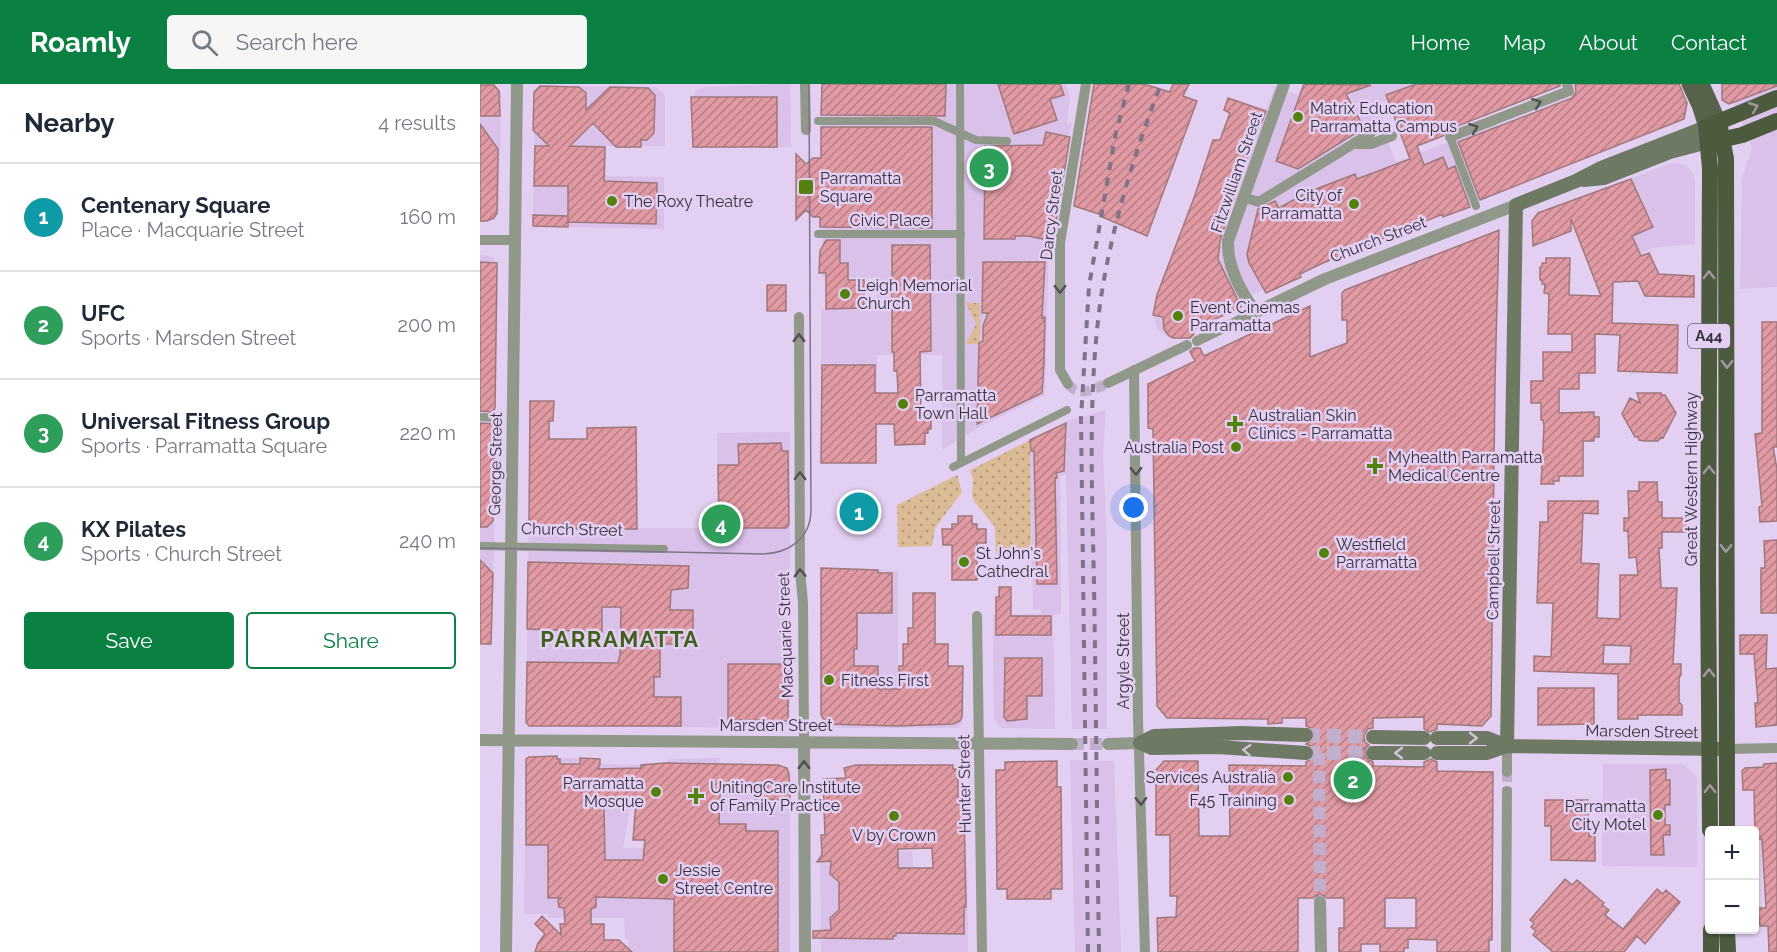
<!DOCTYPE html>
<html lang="en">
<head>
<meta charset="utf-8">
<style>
  body { margin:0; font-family:Raleway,sans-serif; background:#f6f6f7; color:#1f2937 }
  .controls { position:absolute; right:18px; bottom:18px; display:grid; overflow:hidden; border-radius:6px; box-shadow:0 2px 4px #0004 }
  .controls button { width:54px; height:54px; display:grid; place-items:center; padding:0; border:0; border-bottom:2px solid #e0e1e3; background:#fff; color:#1f2937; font:30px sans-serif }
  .you { position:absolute; left:654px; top:424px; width:21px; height:21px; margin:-15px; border:4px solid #fff; border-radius:50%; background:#1a73e8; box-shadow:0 0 0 9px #1a73e833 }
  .badge { display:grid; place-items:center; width:39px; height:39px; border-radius:50%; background:#0b8043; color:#fff; font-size:20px; font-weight:700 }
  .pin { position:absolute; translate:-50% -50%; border:3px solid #fff; box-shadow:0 2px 6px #0006 }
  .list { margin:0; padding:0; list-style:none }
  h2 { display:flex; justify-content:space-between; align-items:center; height:78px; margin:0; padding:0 24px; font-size:26px }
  h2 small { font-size:20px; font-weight:400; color:#747a83 }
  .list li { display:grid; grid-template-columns:39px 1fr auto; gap:18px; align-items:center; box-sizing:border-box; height:108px; padding:0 24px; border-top:2px solid #e0e1e3 }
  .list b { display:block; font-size:22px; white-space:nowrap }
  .list p { margin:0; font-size:20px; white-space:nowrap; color:#747a83 }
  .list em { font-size:20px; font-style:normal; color:#747a83 }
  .actions { display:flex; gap:12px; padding:18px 24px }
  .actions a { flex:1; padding:14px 0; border:2px solid #0b8043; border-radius:6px; text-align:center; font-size:21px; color:#0b8043 }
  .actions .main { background:#0b8043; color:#fff }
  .icon { flex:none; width:33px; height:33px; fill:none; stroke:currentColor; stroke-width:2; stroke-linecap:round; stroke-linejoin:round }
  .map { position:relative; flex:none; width:1297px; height:868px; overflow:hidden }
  header { display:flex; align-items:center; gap:36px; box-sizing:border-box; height:84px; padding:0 30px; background:#0b8043; color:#fff }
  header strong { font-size:28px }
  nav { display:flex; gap:33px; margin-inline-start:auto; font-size:21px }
  .search { width:420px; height:54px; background:#f6f6f7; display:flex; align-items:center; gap:15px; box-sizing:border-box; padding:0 21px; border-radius:6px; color:#747a83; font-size:22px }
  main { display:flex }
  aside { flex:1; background:#fff }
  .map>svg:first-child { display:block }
</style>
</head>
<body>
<header>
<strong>Roamly</strong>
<div class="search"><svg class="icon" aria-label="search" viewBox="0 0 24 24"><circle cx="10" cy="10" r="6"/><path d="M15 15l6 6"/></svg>Search here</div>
<nav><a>Home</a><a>Map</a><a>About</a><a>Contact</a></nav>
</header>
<main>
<aside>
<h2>Nearby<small>4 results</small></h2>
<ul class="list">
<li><span class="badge" style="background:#0f9aa8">1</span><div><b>Centenary Square</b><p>Place · Macquarie Street</p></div><em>160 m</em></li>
<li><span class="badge" style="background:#2e9e5b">2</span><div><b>UFC</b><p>Sports · Marsden Street</p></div><em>200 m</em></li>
<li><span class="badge" style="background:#2e9e5b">3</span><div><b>Universal Fitness Group</b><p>Sports · Parramatta Square</p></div><em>220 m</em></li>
<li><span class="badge" style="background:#2e9e5b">4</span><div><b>KX Pilates</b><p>Sports · Church Street</p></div><em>240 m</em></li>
</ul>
<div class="actions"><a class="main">Save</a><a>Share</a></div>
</aside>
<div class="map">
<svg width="1297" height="868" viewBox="0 0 1297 868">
  <defs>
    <pattern id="park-dots" width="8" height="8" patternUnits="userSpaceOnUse" patternTransform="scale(1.5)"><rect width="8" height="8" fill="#dbbb95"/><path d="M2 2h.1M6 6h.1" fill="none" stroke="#b2987b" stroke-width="1.8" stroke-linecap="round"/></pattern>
    <pattern id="building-hatch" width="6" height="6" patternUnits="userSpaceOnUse" patternTransform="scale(1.5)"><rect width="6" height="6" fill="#e19aa3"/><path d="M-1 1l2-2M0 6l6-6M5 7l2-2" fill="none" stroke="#b77e86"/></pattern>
  </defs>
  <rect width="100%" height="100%" fill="#e3cff1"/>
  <!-- built -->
  <path fill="#d9c1ea" d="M310,0L311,63H212V15L216,7L225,3Z
    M342,0H586L590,12L587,40L592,39L569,151L565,311L499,343L462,366V271H397L396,379H341V225H397V194L342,193Z
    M823,0H952L898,20L908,49L905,51L916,78L1015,40L1037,101L850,173L688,252L684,251L676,243L674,230L749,29L744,26L748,14L786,27L795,2L818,11Z
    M1245,0H1297V203L1260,205L1262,95L1272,64L1254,19L1248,21L1245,18Z
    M0,1H15L21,7L19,128L15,135L10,136H0Z
    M61,2L175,3L184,9L185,14V62H126V92L184,93V145L53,142L55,8Z
    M1191,79L1206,81L1212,88L1215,96V160L1172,164L1160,170L1117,108Z
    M0,171L13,173L18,183L13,524H0Z
    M626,326L623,369L627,460V645H592L586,390L580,393L581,530L573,531L575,645L520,644L514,635L513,531L561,530V526H553L550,356L586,339L587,337Z
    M156,343L157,444H238L237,349L310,348V638L304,644L49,642L46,639L50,355H107V344Z
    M341,484L418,487V581L483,582L484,635L479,644H351L342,639L341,633Z
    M46,673L120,675V680L161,681L160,724H150L143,764H181L187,675L240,674V680L299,681L306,683L310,689V868H148V856L145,855L144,834H68L67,830H44Z
    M590,676L634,677L641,868H595Z
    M1123,680H1203L1217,693V783L1122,782Z
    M432,767L433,783H487L488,868H341L340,769Z"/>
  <!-- park -->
  <path fill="url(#park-dots)" d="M486,219H500V260H486L496,240Z
    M550,356L551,470H516L515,443L494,417L492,412L493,396L490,386Z
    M477,391L482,408L455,444L452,462L418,463L417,421Z"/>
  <!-- building -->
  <path fill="url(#building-hatch)" stroke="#a0787c" stroke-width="1.5" fill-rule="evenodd" d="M342,0H466L465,32L341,31Z
    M518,0H580L584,11L570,15L577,36L534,50Z
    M614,0H664L690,8L693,0H709L703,12L717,17L667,152L622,133V131L594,122Z
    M824,0L891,1L866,10L884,44L818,85L796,77Z
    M936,0H1080V2L967,46L963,52L937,62L944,81L963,73L968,85L975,82L990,123L963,133V130L843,179L820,190L821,193L786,209L769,179L767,170L778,125L795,117L799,124L826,109L875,90L877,95L930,75L906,11Z
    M1095,0H1199L1207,19L1204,35L1000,116L978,58L1092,14L1096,8Z
    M1242,0H1297V2L1249,20L1242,16Z
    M0,1H14L19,7L20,32H0Z
    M60,2L99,3L106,9V26L130,3L168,4L175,11L174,49L167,56H161V63H136L113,39L90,62L125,63L124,97L177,99L176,140L88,138V102H54L55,62H69L53,46L54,8Z
    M211,13H297V63H213Z
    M748,14L786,27L781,40L778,39L740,157L738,175L761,223L712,246L714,250L710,254H693L689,252L684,245L683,233L673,231L677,211L715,111L733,56H740L750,29L744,26Z
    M0,40L18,65L17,129L14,134L7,137H0Z
    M341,43H452V144L340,143V133H333L326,126L316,136V70L326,80L333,74H341Z
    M566,48L590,53L573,157L548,152H535V155H504L505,62L563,61Z
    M1151,95L1173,143L1152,152L1161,172L1169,169L1179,190L1214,192V213L1165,212L1158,197L1133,198L1132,239L1198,241L1197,289L1138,287L1140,251L1115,250V289H1099V305H1079V329L1114,328V333H1119V353H1114V357H1103V392H1079V397H1073L1074,400H1061L1064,342L1063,336H1061V319H1051V297H1063V268H1092V250H1068L1069,210L1064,209L1065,200H1062V196H1060V183H1062V179H1066V174H1090L1089,211L1121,212L1091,135V147L1053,162L1052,137L1058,129Z
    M53,131L88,132V143L53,142Z
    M1019,146L1015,297L1011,632L1002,642L957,640V645L950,648L944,645V633L893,634V644L888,645L884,652L885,658L889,661L885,665V673L893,678V682L944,683V678L951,675L957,678V687L1013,688L1012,856H1009V868H957V856L928,855V864H924V868H900V860H881V868H859V844H864V814H847L840,810L833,814H818V868H678L677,834L696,833L697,812H690V751H676V686L684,677H718L719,752H750L749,681L826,682V678L833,674L835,669L831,662L826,660L833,656L835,651L831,644L826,642V634H802V639L788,640V635L687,634L677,622L673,345L668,344V300L715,277L710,268L714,264H720L724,272L830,222V273L867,259V236H862V209L865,206ZM905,814H936V844H905Z
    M346,156H360V179H368V196H384V224L346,225V189H339L340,167Z
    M412,161H450L451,267L440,268L441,331H451V345H448V349H445V360L415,361L414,340H396V379H341L342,281H395V309H418L417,287H414V268H412Z
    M0,178L17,179L15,324L12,328L0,327Z
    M503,178H565L562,234L565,233L564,279L562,309L497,340L499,259L503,257V242L508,229H502Z
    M287,201H306V227H287Z
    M1282,238H1297V363H1293L1297,385V437L1280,438L1279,423L1282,422L1275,350L1282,349Z
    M1157,309H1181V311H1185L1196,329L1183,354L1181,353L1178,357H1164L1159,356L1157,352L1155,353L1142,330L1150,314L1160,319Z
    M50,317H74L73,337H69V355H107V344L156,343L157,445H51L49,442Z
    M0,339L15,340L13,437L7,443H0Z
    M586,339L584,387L576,389L577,394H575L577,500H557L554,367H551L550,356Z
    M301,359L302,367H308L309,441L306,444H239L238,381H259L258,360Z
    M1159,398H1177L1178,418H1182V434H1207V448H1182V464H1179L1181,504H1197L1193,580H1201V591L1199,594V618L1202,621V631H1158V635H1138V590L1054,587V572L1071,573L1073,519H1057L1060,438H1068V417H1118V430L1103,429L1101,479L1119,480L1117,534L1140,535V491H1158L1156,473L1149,474L1148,447H1144V434H1149L1148,407H1159ZM1124,561L1151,562L1150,580H1123Z
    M478,432H492V440H497V445H506V459H497V496H472V461H463L462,445H472V440H478Z
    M1297,456V529H1281V484H1285L1284,457Z
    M0,476L13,489L11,560H1L0,556Z
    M48,478L209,482L208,504L191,506L190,526H213V554H196V560H180V593H174V613H201V642H49L46,638L47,578L138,579L140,571L141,523H122V548L47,545Z
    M341,484L398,486V489H412V529H377V565H374V582H398V605H418L419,582H423V560H428V544H433V509H455V560H468V582H483L482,632L480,637L473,640L418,642L347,640L341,631Z
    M519,503H531V532H571V551H516V513H519Z
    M1260,551H1287L1286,585L1297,584V641L1276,643L1275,619H1278L1274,570H1260Z
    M525,574H562V612H547V635L527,637L524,633Z
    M248,580H308V637H300V643H286V636H248Z
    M1058,604H1114V640L1058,641Z
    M77,672V675H80V680H100V674L120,675V680L118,685L161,684V681L185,679L298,681L307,684L309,690L310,716L275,715V710H240L239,740H266V747H298V868H194V815L116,813V823L111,825V840H124V856H139L152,868H55L58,859L65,850L55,840L62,832L81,851L80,840H85L84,824L79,823L78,816L81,814H68V761H46V675L49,673ZM118,716H156L153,756H165L163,776H125L124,723Z
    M577,677V703H581L582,805H571V815H527V805H517L516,686H525V678Z
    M1297,679V868H1289L1288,842H1280L1278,824H1286L1282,755H1275L1274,706H1263L1262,687L1265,684L1283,683L1284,680Z
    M376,681H473V685H478V721H484L486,823H484V850L416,849V852H413V855L333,854V847L351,846L350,834L359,826V798L350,790L351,777L337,778L342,771L341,751H345L343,695L366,694L364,684ZM452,764L453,784H418V765Z
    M1186,685V696H1190V721H1185V741H1190V751H1183L1184,771H1171L1170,686Z
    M1065,716H1108L1109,752H1115V777L1071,776V742H1065Z
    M1085,795L1092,801L1097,796L1124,819L1122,821L1129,826L1125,831L1143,845L1177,805L1183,810L1186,806L1200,818L1165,860L1157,852L1144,868H1073L1053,851L1056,847L1051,843L1054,839L1050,836Z"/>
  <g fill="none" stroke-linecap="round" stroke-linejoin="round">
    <!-- minor-tunnel -->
    <path stroke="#c1afcd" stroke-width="10" stroke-dasharray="10 5" stroke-linecap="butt" d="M588,300C599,314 615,305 628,299
      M1027,688V707"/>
    <!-- tertiary-tunnel -->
    <path stroke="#c1afcd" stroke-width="12" stroke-dasharray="12 6" stroke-linecap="butt" d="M592,660H628
      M839,669L840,818"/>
    <!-- secondary-tunnel -->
    <path stroke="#c1afcd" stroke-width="14" stroke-dasharray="14 7" stroke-linecap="butt" d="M826,651L893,653
      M826,669H893"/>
    <!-- pedestrian -->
    <path stroke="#90988a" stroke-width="8" d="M480,0L481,379
      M338,37H454L496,56L527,57
      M970,53L996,122
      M338,150H481
      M0,333L19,334
      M473,383L587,326
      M0,462L184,465"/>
    <!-- minor -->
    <path stroke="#90988a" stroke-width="10" d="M325,0L326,46
      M970,53L1089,7L1087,0
      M874,59L891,49
      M763,113L779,118L873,60H891L912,52
      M0,156H35
      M319,233L320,487L323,519L324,657
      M717,257L776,228
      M654,286L658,635L665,868
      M628,299L707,261
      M588,300L580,286V159L606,0
      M497,532L502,868
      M1246,665L1297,664
      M1027,688V662
      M1026,868L1027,707"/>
    <!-- tertiary -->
    <path stroke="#90988a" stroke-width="12" d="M776,228L845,195L1036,121
      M776,228C761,209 747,182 748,157L804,0
      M0,656L592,660
      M324,657L325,868
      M628,660L660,659
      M840,818L841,868
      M26,868L37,0"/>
    <!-- secondary -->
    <path stroke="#6e7964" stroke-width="14" d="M1104,96L1124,94L1190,68L1228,58
      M893,653L944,654
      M957,654H1007L1027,662L1238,665
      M660,659L674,652L762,649L826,651
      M660,659L672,664L738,663L826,669
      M1027,662L1036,121L1096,97L1121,84L1226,43
      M893,669H944
      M957,669H1007L1027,662"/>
    <!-- primary -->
    <path stroke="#56634a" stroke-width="15" d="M1209,0L1219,21L1226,43
      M1222,0L1239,38"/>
    <!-- trunk -->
    <path stroke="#4c5a3e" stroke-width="16" d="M1239,38L1246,75L1247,746
      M1232,58L1262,51L1297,37
      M1230,746L1228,492L1230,84L1226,43L1297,14
      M1247,846L1248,868
      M1231,868V846"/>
    <!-- tram -->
    <path stroke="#807389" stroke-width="1.5" d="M0,464L283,470C309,469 330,455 331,427L329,0"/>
    <!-- rail -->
    <path stroke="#807389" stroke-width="4" stroke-dasharray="8 8" stroke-linecap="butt" d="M608,868L601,334L609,202L636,48L649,0
      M619,868C617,745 616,623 614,500C612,403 607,297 623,201C635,132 656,65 681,0"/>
  </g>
  <!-- one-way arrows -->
  <defs><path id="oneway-chevron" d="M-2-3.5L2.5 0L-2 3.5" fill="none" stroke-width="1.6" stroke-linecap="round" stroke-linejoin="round" transform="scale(1.5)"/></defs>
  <g stroke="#524f54">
    <use href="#oneway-chevron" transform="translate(1057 19) rotate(-21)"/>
    <use href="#oneway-chevron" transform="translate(994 44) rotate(-21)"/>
    <use href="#oneway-chevron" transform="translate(580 205) rotate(90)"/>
    <use href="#oneway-chevron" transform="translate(319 254) rotate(-90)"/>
    <use href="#oneway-chevron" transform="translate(656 387) rotate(89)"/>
    <use href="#oneway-chevron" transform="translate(320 392) rotate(-90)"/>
    <use href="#oneway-chevron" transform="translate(320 489) rotate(-92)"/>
    <use href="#oneway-chevron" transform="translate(324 681) rotate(-90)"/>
    <use href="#oneway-chevron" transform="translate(661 717) rotate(89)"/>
  </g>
  <g stroke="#9f9aa0">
    <use href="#oneway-chevron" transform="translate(1274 23) rotate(-22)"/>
    <use href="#oneway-chevron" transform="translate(1229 191) rotate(-90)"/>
    <use href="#oneway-chevron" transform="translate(1247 280) rotate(90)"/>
    <use href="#oneway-chevron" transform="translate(1229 386) rotate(-90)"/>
    <use href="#oneway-chevron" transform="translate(1246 464) rotate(91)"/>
    <use href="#oneway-chevron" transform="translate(1229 589) rotate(-90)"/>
    <use href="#oneway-chevron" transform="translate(1230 705) rotate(-91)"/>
  </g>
  <g stroke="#d1c2dc">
    <use href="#oneway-chevron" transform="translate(993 654)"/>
    <use href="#oneway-chevron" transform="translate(767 666) rotate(-175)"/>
    <use href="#oneway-chevron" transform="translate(919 669) rotate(-180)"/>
  </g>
  <!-- markers -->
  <g fill="#52810e" stroke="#e3cff1" stroke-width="2">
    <circle cx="818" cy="33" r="6"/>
    <rect x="318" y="95" width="16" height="16" rx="3"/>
    <circle cx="132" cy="117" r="6"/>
    <circle cx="874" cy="120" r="6"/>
    <circle cx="365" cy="210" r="6"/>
    <circle cx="698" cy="232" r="6"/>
    <circle cx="423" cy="320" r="6"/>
    <path d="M752 331h6v6h6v6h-6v6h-6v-6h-6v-6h6z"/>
    <circle cx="756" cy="363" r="6"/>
    <path d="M892 373h6v6h6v6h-6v6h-6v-6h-6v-6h6z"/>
    <circle cx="844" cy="469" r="6"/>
    <circle cx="484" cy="478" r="6"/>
    <circle cx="349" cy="596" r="6"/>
    <circle cx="808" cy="693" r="6"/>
    <circle cx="176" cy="708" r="6"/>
    <path d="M213 703h6v6h6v6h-6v6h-6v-6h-6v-6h6z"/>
    <circle cx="809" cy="716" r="6"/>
    <circle cx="1178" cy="731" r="6"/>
    <circle cx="414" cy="732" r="6"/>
    <circle cx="183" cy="795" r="6"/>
  </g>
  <g text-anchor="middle" stroke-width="5" stroke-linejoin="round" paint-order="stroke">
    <!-- shield labels -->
    <rect fill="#e3cff1" stroke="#6b6073" stroke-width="1.5" x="1208" y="240" width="42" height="24" rx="4.5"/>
    <g font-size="15" font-weight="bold" fill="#37303d">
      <text x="1229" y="257">A44</text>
    </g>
    <!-- poi labels -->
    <g font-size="16" fill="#37303d" stroke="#e3cff1" text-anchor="start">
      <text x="830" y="30">Matrix Education<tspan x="830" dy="18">Parramatta Campus</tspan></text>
      <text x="340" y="100">Parramatta<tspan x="340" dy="18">Square</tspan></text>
      <text x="862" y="117" text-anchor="end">City of<tspan x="862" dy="18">Parramatta</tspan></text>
      <text x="144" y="123">The Roxy Theatre</text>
      <text x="377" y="207">Leigh Memorial<tspan x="377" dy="18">Church</tspan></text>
      <text x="710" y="229">Event Cinemas<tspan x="710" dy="18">Parramatta</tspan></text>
      <text x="435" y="317">Parramatta<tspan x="435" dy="18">Town Hall</tspan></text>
      <text x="768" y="337">Australian Skin<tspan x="768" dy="18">Clinics - Parramatta</tspan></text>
      <text x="744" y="369" text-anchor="end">Australia Post</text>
      <text x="908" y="379">Myhealth Parramatta<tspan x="908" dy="18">Medical Centre</tspan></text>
      <text x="856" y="466">Westfield<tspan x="856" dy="18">Parramatta</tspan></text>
      <text x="496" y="475">St John's<tspan x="496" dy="18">Cathedral</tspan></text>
      <text x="361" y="602">Fitness First</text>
      <text x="796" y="699" text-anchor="end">Services Australia</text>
      <text x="164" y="705" text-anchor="end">Parramatta<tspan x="164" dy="18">Mosque</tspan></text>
      <text x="230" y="709">UnitingCare Institute<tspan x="230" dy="18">of Family Practice</tspan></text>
      <text x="797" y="722" text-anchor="end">F45 Training</text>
      <text x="1166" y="728" text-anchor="end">Parramatta<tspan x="1166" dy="18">City Motel</tspan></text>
      <text x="414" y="757" text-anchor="middle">V by Crown</text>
      <text x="195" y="792">Jessie<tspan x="195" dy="18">Street Centre</tspan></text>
    </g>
    <!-- street labels -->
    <g font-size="16" fill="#37303d" stroke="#e3cff1">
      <text transform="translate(756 88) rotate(-71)" y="6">Fitzwilliam Street</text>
      <text transform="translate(571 131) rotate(-83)" y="6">Darcy Street</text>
      <text x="410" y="142">Civic Place</text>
      <text transform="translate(898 155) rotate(-21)" y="6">Church Street</text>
      <text transform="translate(15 380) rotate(-89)" y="6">George Street</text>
      <text transform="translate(1211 395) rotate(-90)" y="6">Great Western Highway</text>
      <text transform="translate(92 445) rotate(1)" y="6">Church Street</text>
      <text transform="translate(1013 476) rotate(-89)" y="6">Campbell Street</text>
      <text transform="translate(305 551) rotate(-92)" y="6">Macquarie Street</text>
      <text transform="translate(643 577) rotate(-90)" y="6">Argyle Street</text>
      <text x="296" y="647">Marsden Street</text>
      <text transform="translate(1162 647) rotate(1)" y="6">Marsden Street</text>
      <text transform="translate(484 700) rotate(-91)" y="6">Hunter Street</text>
    </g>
    <!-- district labels -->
    <g font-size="22" font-weight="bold" letter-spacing="1.5" fill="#41601e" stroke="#e3cff1">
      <text x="140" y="563">PARRAMATTA</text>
    </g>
  </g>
</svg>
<div class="controls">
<button>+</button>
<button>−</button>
</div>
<div class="you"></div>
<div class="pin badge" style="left:379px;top:428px;background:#0f9aa8">1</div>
<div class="pin badge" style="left:873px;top:696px;background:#2e9e5b">2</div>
<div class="pin badge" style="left:509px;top:84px;background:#2e9e5b">3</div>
<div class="pin badge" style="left:241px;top:440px;background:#2e9e5b">4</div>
</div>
</main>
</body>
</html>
